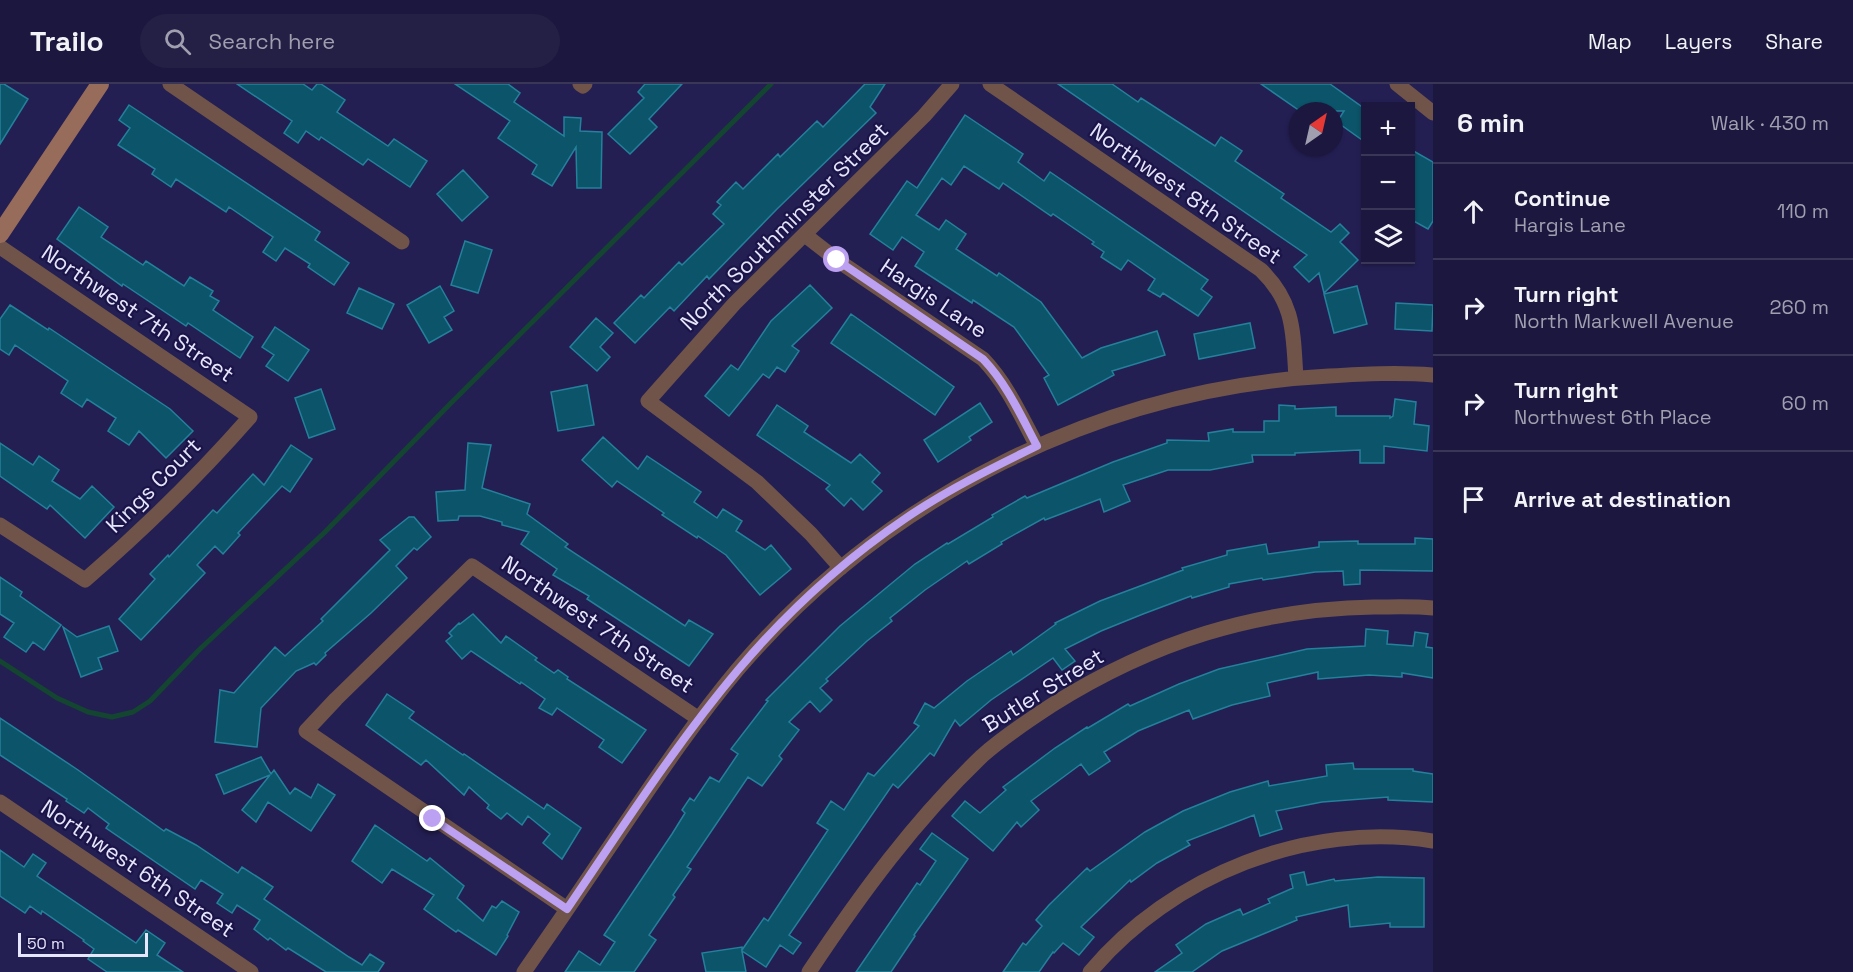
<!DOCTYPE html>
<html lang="en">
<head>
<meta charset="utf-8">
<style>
  body { margin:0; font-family:"Space Grotesk",sans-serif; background:#242045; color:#f1f3f6 }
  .controls { position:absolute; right:18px; top:18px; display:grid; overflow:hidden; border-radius:0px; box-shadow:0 2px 4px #0004 }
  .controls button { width:54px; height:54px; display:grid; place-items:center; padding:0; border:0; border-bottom:2px solid #393658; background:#1b173e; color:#f1f3f6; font:30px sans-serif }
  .compass { position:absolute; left:1289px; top:18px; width:54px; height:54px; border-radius:50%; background:#1b173e; box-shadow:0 2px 4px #0004; rotate:34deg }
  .scale { position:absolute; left:18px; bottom:15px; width:130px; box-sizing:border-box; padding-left:6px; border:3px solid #e5e6fb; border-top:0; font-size:16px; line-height:21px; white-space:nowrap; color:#e5e6fb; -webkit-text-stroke:4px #1b1448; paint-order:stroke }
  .stop { position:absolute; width:18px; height:18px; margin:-14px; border:4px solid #bca0f2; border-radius:50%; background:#fff }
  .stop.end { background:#bca0f2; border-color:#fff; box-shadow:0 2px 6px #0008 }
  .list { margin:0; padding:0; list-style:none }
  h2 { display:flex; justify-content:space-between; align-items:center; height:78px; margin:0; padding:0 24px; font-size:26px }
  h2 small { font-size:20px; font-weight:400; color:#a09fb0 }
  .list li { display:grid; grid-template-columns:39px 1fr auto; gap:18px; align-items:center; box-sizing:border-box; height:96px; padding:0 24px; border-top:2px solid #393658 }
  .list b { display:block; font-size:22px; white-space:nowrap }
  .list p { margin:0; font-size:20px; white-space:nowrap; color:#a09fb0 }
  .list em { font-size:20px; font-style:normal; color:#a09fb0 }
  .icon { flex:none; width:33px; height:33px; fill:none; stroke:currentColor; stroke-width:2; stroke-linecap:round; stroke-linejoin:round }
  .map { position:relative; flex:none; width:1433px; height:888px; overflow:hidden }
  header { display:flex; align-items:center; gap:36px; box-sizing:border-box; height:84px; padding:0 30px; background:#1b173e; border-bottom:2px solid #393658 }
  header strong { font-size:28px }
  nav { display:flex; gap:33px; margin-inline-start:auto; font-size:21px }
  .search { width:420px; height:54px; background:#242045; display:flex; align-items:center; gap:15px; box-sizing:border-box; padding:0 21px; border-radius:33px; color:#a09fb0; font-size:22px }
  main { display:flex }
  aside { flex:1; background:#1b173e }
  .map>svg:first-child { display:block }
</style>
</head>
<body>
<header>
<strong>Trailo</strong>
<div class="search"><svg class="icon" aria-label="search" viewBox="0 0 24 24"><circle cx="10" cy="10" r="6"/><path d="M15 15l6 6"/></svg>Search here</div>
<nav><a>Map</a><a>Layers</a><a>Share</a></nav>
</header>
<main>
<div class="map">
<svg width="1433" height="888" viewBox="0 0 1433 888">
  <rect width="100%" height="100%" fill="#241f53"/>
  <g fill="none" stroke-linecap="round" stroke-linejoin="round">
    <!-- stream -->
    <path stroke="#134531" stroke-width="5" d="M0,577L57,614L88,628L112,633L133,628L150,617L200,565L325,448L449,321L771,0"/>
  </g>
  <!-- building -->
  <path fill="#0b5469" stroke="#25809b" stroke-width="1.5" d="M0,0H4L28,15L0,60Z
    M237,0H303L312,6L317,0H321L345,16L337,28L388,62L394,55L427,77L410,103L368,75L363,81L321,53L319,56L306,47L298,59L284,49L292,37Z
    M455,0H508L520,9L514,18L564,52V33L581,34L580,47L602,48L601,104H577L576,63L552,102L532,90L537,81L498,54L510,37Z
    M645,0H682L649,35L657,43L630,70L608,50L644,14L638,8Z
    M865,0H885L870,23L876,29L777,125L709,195L707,192L674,227L670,223L635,259L614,239L641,211L644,214L679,178L682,181L724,140L713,130L721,121L717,118L736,98L743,105L778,70L780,73L817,37L823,43Z
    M1058,0H1112L1138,18L1141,14L1215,62L1221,53L1242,67L1235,77L1284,110L1281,114L1331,148L1340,140L1349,149L1340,158L1358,176L1324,209L1319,189L1309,198L1294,183L1307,171Z
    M1261,0H1330L1365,25V58L1337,38L1344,27H1300Z
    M129,21L320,148L315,156L349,179L334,201L308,183L310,180L285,164L276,177L263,168L273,153L229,123L226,128L176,95L171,103L152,90L155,85L118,61L130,44L119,36Z
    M965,31L1023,70L1018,78L1044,97L1050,88L1208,196L1201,205L1212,213L1198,232L1163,209L1160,213L1148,206L1155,195L1128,176L1121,186L1101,173L1104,168L1092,160L1094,158L1053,130L1051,132L1003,99L999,105L964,82L951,101L942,94L916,131L939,146L946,136L966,150L956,165L997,192L999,189L1041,218L1082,274L1101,264L1157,247L1165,271L1112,287L1114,291L1058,321L1044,294L1049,291L1014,243L973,216L972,219L915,182L924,168L902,153L893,166L870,150L907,97L917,104Z
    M1410,65L1433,78V137L1428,145L1410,135Z
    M463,86L488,113L462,137L437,110Z
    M79,123L108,143L101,153L143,181L146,177L184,202L190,193L213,207L210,212L219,217L213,226L253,253L240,274L188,239L186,242L123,200L122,202L57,155Z
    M465,157L492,166L478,209L451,201Z
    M810,201L832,224L792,262L799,267L785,288L777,283L769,294L763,290L729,332L705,312L731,281L738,286L771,237Z
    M440,202L454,227L444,233L452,246L429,259L407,221Z
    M1357,202L1367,240L1334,249L1324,210Z
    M359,204L394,220L382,245L347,229Z
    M1396,219L1433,221L1432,247L1395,245Z
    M10,221L48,246L49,244L170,325L193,347L166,374L139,347L129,361L108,347L116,334L87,315L82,323L61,309L68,297L15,261L9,271L0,265V235Z
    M851,230L954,303L935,331L831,259Z
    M596,234L613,249L600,263L610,273L597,287L570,263Z
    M1250,239L1255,264L1199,275L1194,250Z
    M275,243L309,266L288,297L266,282L274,271L262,263Z
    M587,301L594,341L558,347L551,308Z
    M321,305L335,345L309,354L295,314Z
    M1395,315L1416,318L1414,340L1429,342L1427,367L1384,362V379H1360V366L1295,369V371H1252L1253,378L1210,386H1168L1123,401L1130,417L1104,428L1100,415L1045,436L1044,434L1001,458L1002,460L969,480L967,477L925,506L890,534L892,537L867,557L826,595L828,597L820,604L832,616L820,628L810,617L789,638L799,646L779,672L782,675L762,702L748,693L687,783L691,785L673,811L675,813L649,851L656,856L634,888H565L579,867L600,881L615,858L604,851L672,750L685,729L682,726L690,714L694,717L710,693L719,698L738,670L731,665L768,617L766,616L840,542L915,480L947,459L948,460L993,433L992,431L1025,412L1027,414L1113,378L1167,359V356L1209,357L1208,349L1233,345V348H1264V337H1279V321L1295,322V325L1336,323V332H1390V334L1393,332Z
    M980,319L992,338L969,353L971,356L938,378L924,356Z
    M777,321L808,342L804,348L851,379L860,370L880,389L872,398L882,407L863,426L851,414L844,422L826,405L830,401L757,351Z
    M603,353L638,385L647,372L701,408L694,418L717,434L723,425L742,437L736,447L765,466L771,461L791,485L760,511L726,471L698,452L697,454L662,431L664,429L617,397L612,403L582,376Z
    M0,359L33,381L39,372L59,386L52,397L80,415L92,402L114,423L85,454L50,421L47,425L0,392Z
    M468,359L491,361L482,404L530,420L527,430L568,460L565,463L685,542L689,536L713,550L689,582L587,515L589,512L553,491L557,485L521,460L529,448L502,441V438L480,432H459L458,436L438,437L436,408L465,406Z
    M291,361L312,375L290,408L282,402L238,449L240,451L223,470L215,462L197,481L205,489L141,556L119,535L155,495L150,490L168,471L169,473L213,426L217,429L253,390L264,401Z
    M409,433H414L431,453L417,466L414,464L396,482L407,494L371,529L325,569L326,571L316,581L314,579L296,587L261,624L257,663L215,658L220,606L234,609L275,563L285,572L323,537L321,535L390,466L380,456Z
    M1415,454L1433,455V487L1360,486V500L1344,501L1343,487L1315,488L1263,496L1262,494L1229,500V503L1192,514L1191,512L1143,530L1101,547L1065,565L1075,577L1062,586L1053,574L991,616L960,642L955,636L934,672L930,669L898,704L893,700L789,851L801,859L793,870L780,861L766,883L742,867L746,888H706L702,869L742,863V866L764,834L768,837L828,746L817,739L831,717L844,726L868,689L874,692L919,642L914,639L925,619L934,624L967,597L1011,567L1013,571L1056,540L1055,539L1100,517L1183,486L1182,484L1227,471V467L1266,460L1268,470L1319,463V458L1358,457V460H1415Z
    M0,493L22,508L20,512L61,541L44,566L33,558L26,568L4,553L14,539L0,530Z
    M473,530L501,559L506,552L537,574L535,576L554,589L558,586L568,593L567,595L646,646L622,679L599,663L604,656L557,624L552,631L539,624L545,615L521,598L520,600L471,567L462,575L446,557L452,552L449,549L459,539L460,540Z
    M109,542L118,567L98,574L102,585L81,593L63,543L77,553Z
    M1366,545L1388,547L1387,560L1413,562L1415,548L1428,550L1426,563L1433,564V594L1402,589V593L1369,591L1318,595V588L1267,599L1270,612L1232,621L1193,635L1189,626L1138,647L1104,668L1110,677L1089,691L1081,680L1031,717L1039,726L1021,743L1017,738L993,767L952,732L965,717L980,729L1006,706L1003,703L1055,664L1087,643L1088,644L1128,620L1130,622L1179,600L1219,585L1307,565L1365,562Z
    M387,610L414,628L409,634L463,671L464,670L544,725L547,720L581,744L562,775L543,759L550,750L528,732L522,741L507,729L501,735L487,724L489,721L469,703L464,711L426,676L421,681L366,641Z
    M0,634L78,686L164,747L166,745L196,761L238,789L242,783L273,803L264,815L349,873L362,881L370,870L384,879L378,888H326L288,864L286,866L270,854L268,856L254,845L260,836L237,821L232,829L217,819L223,810L201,796L195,805L106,744L109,740L88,724L84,729L66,717L67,715L0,671Z
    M261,673L271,690L274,686L290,710L295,704L311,714L318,700L335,711L311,747L268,718L256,738L242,726L270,691L224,710L216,691Z
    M1353,679L1354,685H1413V687L1433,690V718L1388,716V713L1322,718L1276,727L1282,745L1260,752L1254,731L1187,757L1190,761L1157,779L1131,798L1130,796L1081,843L1094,853L1079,871L1063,859L1054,869L1053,868L1039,888H1003L1023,859L1026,861L1042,842L1036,836L1049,821L1087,784L1090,787L1145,748L1183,727L1230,708L1268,697L1269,702L1327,692L1326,681Z
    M375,741L427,777L430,774L464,802L457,814L483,837L492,822L496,824L502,817L519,828L507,851L508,852L496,871L458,846L456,848L424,825L434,811L392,785L382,799L352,777Z
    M932,749L968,775L914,851L915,852L891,888H856L917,799L920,801L936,777L920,765Z
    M0,766L24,783L33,770L46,779L37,792L136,859L146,846L165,859L157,871L183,888H107L88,875L94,865L83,857L84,856L42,827L41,830L30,822L25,829L0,812Z
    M1304,788L1307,801L1334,795L1335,797L1378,793L1424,794V843H1390V839L1350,843L1348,821L1296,833L1297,836L1222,867L1192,888H1155L1182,869L1176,861L1206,840L1240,825L1243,831L1270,819L1268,815L1293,804L1290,791Z"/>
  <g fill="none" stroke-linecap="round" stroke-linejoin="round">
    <!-- street -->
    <path stroke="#705449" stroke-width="15" d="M170,0L402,158
      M580,0L583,2L585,0
      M990,0L1261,186C1295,219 1293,249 1296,294
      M1397,0L1433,29
      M805,151L837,176L983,275C1007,300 1021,332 1037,362
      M0,163L250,333C199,391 143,446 85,496L0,441
      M841,484L811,450L757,398L648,317L734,220L924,32L952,0
      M0,718L251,888
      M567,825L306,647L336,615L472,482L699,635
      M524,888C558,839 592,789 625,740C661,687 697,634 738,585C886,412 1101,304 1329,292C1363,290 1398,288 1433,291
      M809,888C860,811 915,736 982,672C1003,653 1029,636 1052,621C1152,558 1256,525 1374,523C1393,523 1414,522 1433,524
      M1090,888C1171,791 1308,737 1433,757"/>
    <!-- secondary -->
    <path stroke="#986c5a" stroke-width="18" d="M0,150L100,0"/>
  </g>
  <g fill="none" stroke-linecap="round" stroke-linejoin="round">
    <!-- route -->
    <path stroke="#bca0f2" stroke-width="8" d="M433,735L567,825C622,744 675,661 738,586C786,529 844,476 906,434C947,406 992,384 1037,362C1021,332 1007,300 983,275L837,176"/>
  </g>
  <g text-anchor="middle" stroke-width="4.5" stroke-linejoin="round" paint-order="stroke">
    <!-- street labels -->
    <g font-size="22" fill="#e5e6fb" stroke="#1b1448">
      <text transform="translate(1186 109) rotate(35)" y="8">Northwest 8th Street</text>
      <text transform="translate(784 142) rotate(-45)" y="8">North Southminster Street</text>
      <text transform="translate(934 214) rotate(34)" y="8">Hargis Lane</text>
      <text transform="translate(138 229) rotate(34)" y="8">Northwest 7th Street</text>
      <text transform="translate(153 401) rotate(-45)" y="8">Kings Court</text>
      <text transform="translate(598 540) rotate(34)" y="8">Northwest 7th Street</text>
      <text transform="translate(1043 606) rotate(-32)" y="8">Butler Street</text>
      <text transform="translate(138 784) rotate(34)" y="8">Northwest 6th Street</text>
    </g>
  </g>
</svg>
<div class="controls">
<button>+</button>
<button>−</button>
<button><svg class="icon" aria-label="layers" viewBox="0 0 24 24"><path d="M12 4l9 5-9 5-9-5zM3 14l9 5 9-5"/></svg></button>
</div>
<svg class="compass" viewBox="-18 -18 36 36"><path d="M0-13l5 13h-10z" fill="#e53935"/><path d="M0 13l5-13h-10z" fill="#a09fb0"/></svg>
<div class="scale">50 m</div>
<div class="stop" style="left:837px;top:176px"></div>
<div class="stop end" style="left:433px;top:735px"></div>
</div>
<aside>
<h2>6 min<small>Walk · 430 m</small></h2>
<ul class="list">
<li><svg class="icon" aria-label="ahead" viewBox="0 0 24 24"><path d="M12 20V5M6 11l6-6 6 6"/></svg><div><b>Continue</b><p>Hargis Lane</p></div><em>110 m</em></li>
<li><svg class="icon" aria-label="right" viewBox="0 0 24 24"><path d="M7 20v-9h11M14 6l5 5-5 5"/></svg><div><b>Turn right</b><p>North Markwell Avenue</p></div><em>260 m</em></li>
<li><svg class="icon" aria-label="right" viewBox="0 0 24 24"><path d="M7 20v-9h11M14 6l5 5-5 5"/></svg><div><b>Turn right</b><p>Northwest 6th Place</p></div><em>60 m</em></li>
<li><svg class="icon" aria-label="arrive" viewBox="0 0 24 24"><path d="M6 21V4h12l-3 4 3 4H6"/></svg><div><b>Arrive at destination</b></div></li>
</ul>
</aside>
</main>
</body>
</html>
